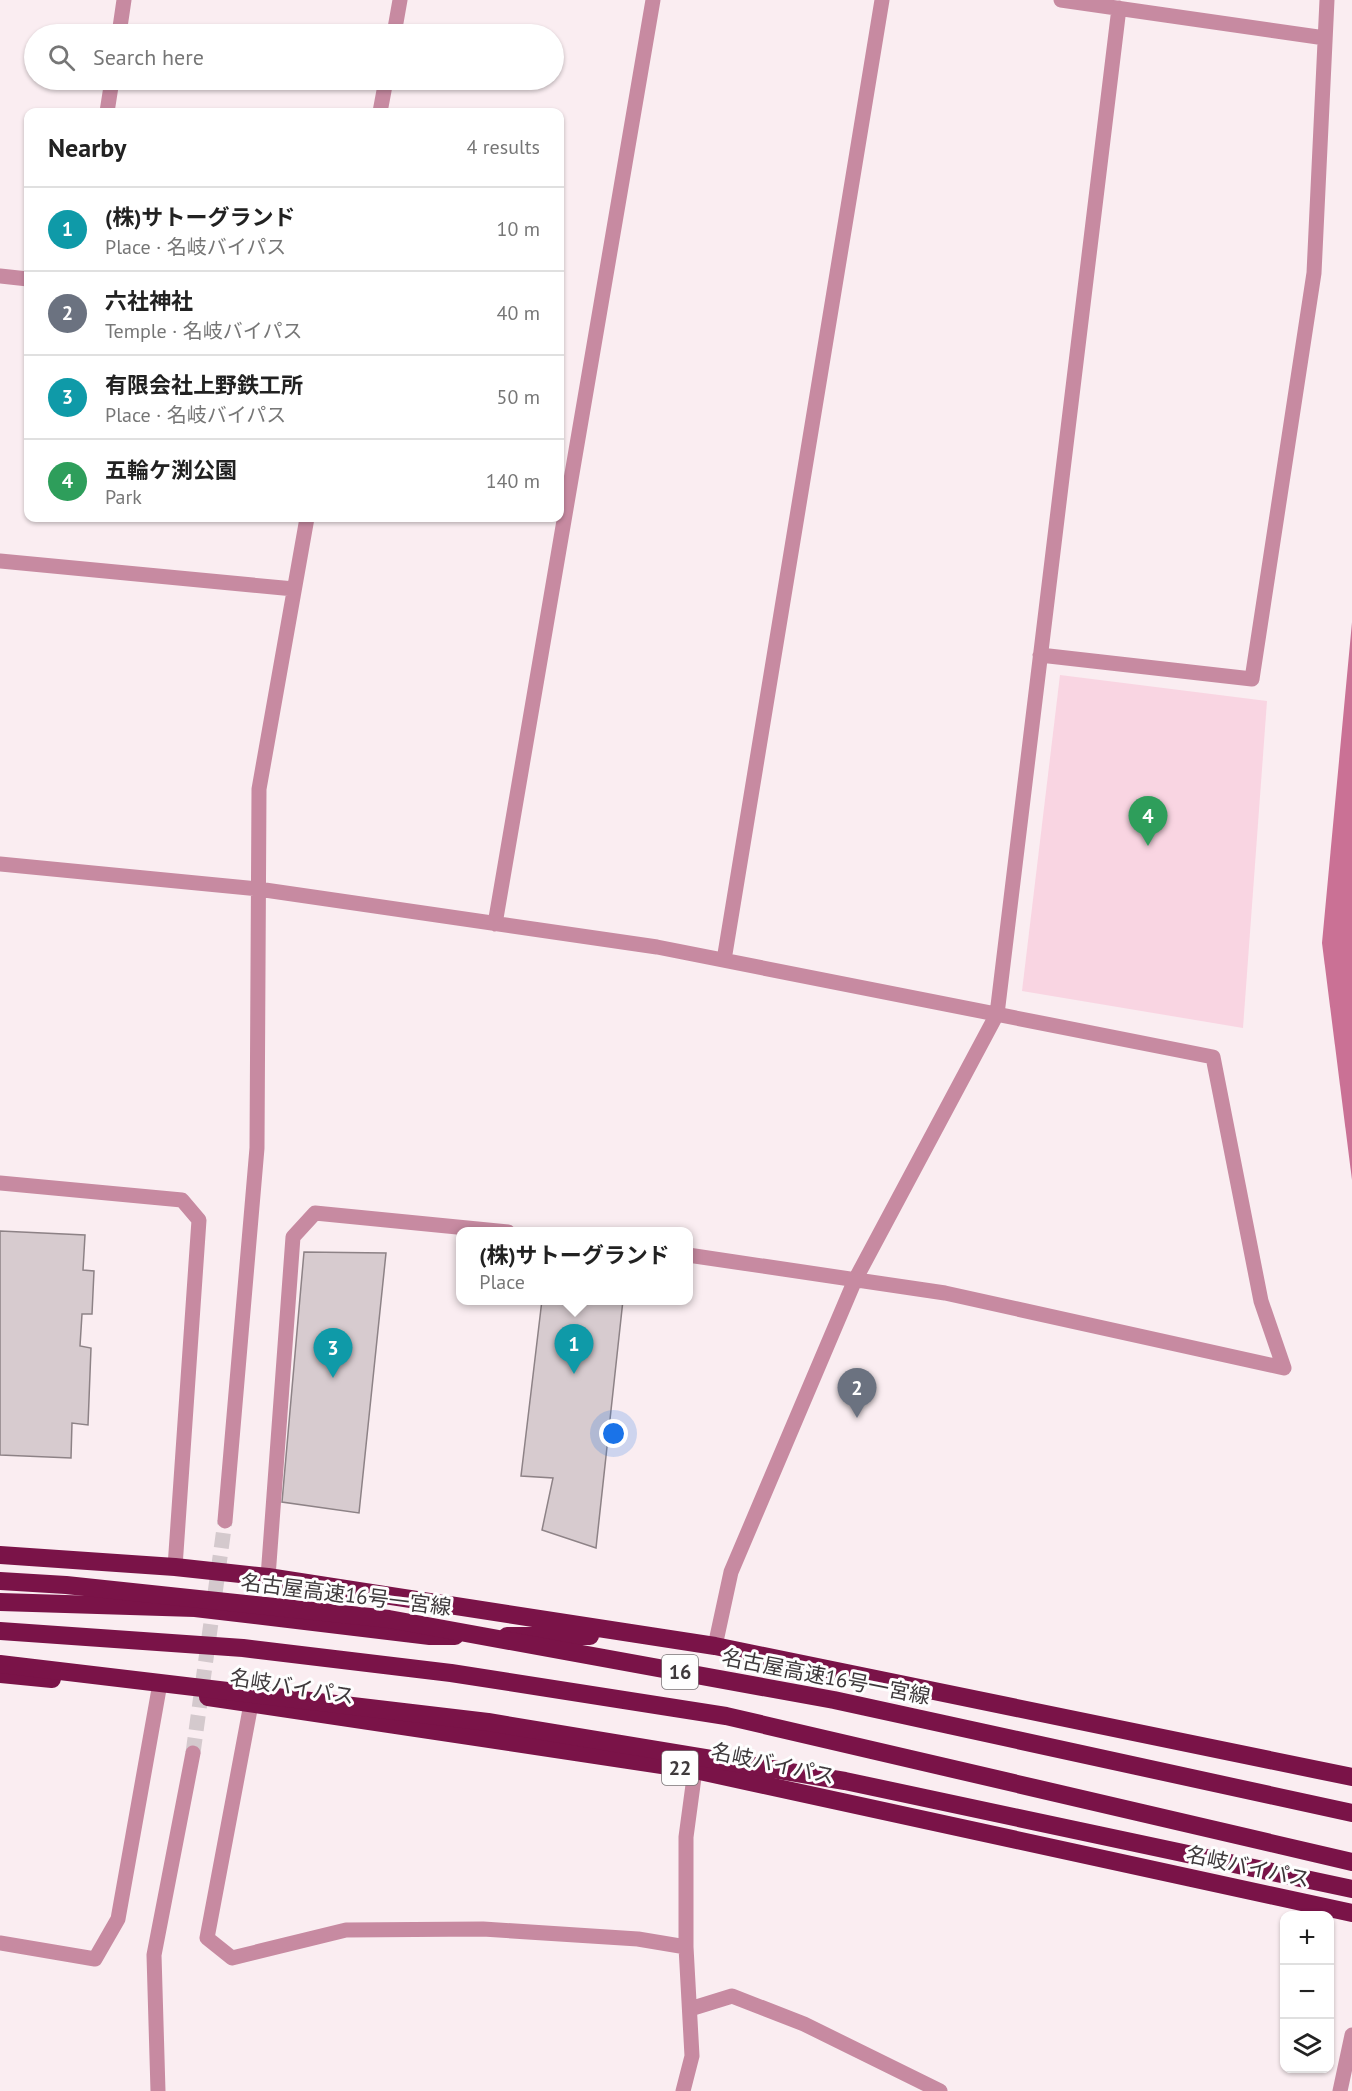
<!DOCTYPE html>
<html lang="en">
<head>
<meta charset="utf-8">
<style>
  body { margin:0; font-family:"PT Sans","Noto Sans JP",sans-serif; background:#f6f6f6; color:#222 }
  .controls { position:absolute; right:18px; bottom:18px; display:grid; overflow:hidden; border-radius:12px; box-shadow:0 2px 4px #0004 }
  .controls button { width:54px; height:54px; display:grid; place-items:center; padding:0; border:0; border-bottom:2px solid #e0e0e0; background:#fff; color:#222; font:30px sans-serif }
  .you { position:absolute; left:614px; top:1434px; width:21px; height:21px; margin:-15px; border:4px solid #fff; border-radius:50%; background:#1a73e8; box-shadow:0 0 0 9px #1a73e833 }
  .badge { display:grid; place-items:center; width:39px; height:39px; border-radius:50%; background:#167524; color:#fff; font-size:20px; font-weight:700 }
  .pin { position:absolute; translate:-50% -50px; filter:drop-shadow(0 2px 3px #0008) }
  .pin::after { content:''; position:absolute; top:32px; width:21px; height:18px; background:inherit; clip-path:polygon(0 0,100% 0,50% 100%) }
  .popup { position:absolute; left:456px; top:1227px; width:237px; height:78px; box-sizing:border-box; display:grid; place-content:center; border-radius:12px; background:#fff; filter:drop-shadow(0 2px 4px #0005); font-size:20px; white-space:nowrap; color:#767676 }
  .popup b { font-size:22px; color:#222 }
  .popup::after { content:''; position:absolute; left:50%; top:100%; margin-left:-12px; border:12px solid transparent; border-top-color:#fff }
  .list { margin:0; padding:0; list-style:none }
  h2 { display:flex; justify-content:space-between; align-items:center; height:78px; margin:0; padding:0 24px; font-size:26px }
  h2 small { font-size:20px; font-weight:400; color:#767676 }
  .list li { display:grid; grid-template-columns:39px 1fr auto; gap:18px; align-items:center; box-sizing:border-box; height:84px; padding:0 24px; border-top:2px solid #e0e0e0 }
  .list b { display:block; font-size:22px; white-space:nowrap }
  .list p { margin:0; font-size:20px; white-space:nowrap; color:#767676 }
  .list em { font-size:20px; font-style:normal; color:#767676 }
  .icon { flex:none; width:33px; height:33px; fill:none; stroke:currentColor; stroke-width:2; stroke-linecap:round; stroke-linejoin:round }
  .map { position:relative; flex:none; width:1352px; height:2091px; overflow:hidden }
  .search { position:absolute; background:#fff; box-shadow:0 2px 4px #0004; left:24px; top:24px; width:540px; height:66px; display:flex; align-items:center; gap:15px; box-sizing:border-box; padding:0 21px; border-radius:33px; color:#767676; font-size:22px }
  .panel { position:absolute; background:#fff; box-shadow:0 2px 4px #0004; left:24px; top:108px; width:540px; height:414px; border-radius:12px }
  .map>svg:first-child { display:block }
</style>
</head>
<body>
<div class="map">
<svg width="1352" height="2091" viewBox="0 0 1352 2091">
  <rect width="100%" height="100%" fill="#faedf1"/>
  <!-- green -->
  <path fill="#f9d5e2" d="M1060,675L1267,701L1243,1028L1022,991Z"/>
  <!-- water -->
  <path fill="#ca7195" d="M1352,622V1180L1322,943Z"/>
  <!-- building -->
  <path fill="#d7cbcf" stroke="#8d8286" stroke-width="1.5" d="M0,1231L85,1235L83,1270L94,1271L92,1314H82L80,1346L91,1348L88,1425L72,1423L71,1458L0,1455Z
    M304,1252L386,1253L359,1513L282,1502Z
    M542,1300H623L596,1548L542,1530L553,1478L521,1476Z"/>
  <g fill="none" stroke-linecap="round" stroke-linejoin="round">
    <!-- minor-tunnel -->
    <path stroke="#d4c9cd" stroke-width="15" stroke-dasharray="15 8" stroke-linecap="butt" d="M193,1753L225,1521"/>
    <!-- minor -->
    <path stroke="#c78aa1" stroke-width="15" d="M1061,0L1325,38
      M119,34L124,0
      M394,34L400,0
      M107,112L112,80
      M380,112L386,80
      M0,276L28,279
      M0,561L294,589
      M1040,655L1252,679L1314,273L1327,0
      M0,864L258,889L657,947L1213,1057L1261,1301L1284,1368
      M495,924L653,0
      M724,960L882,0
      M0,1183L182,1200L199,1220L175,1567
      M688,1255L945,1293L1284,1368
      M225,1521L257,1148L259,789L307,518
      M268,1577L293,1237L315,1213L508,1232
      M715,1646L731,1572L855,1280L997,1014L1119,8
      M251,1704L207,1938L232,1958L346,1930L483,1929L638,1939L686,1947
      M0,1943L95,1959L118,1919L159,1689
      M690,2009L732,1996L804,2024L940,2091
      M158,2091L154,1955L193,1753
      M683,2091L692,2056L686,1947V1837L695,1770
      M1340,2091L1352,2035"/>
    <!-- highway -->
    <path stroke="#7a1348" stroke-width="18" d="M0,1555L175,1567L268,1577L715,1646L1352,1777
      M0,1602L195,1608L430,1636H455
      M507,1636H590
      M0,1674L52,1679
      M208,1697L695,1770L1352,1913"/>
    <!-- highway-bridge -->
    <path stroke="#7a1348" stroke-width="18" d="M0,1581L66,1585L389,1619L834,1700L1352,1813
      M0,1631L243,1648L451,1673L726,1716L1352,1862
      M0,1664L488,1722L845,1781L1352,1889"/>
  </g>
  <g text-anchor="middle" stroke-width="6" stroke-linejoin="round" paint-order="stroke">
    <!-- shield labels -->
    <g fill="#fefefe" stroke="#787476" stroke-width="1.5">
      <rect x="662" y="1655" width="36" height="34" rx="4.5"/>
      <rect x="662" y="1751" width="36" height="34" rx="4.5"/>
    </g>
    <g font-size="20" font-weight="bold" fill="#3e393b">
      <text x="680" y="1679">16</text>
      <text x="680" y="1775">22</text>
    </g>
    <!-- street labels -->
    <g font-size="21" fill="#3e393b" stroke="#fefefe">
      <text transform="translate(346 1595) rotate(7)" y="7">名古屋高速16号一宮線</text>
      <text transform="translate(826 1677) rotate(11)" y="7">名古屋高速16号一宮線</text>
      <text transform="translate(292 1687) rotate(9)" y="7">名岐バイパス</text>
      <text transform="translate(773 1764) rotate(12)" y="7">名岐バイパス</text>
      <text transform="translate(1248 1867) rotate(12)" y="7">名岐バイパス</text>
    </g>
  </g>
</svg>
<div class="controls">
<button>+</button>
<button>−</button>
<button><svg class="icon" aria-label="layers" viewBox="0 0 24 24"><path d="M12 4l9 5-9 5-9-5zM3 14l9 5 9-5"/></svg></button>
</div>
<div class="you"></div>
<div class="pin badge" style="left:574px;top:1374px;background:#0f9aa8">1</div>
<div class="popup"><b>(株)サトーグランド</b>Place</div>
<div class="pin badge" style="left:857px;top:1418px;background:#6b7280">2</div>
<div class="pin badge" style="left:333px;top:1378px;background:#0f9aa8">3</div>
<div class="pin badge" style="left:1148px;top:846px;background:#2e9e5b">4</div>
<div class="search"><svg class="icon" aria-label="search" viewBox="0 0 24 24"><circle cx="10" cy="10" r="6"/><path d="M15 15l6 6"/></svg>Search here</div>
<section class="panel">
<h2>Nearby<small>4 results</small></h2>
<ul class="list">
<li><span class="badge" style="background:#0f9aa8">1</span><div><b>(株)サトーグランド</b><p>Place · 名岐バイパス</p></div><em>10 m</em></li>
<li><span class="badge" style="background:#6b7280">2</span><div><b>六社神社</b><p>Temple · 名岐バイパス</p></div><em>40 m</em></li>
<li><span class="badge" style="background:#0f9aa8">3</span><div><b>有限会社上野鉄工所</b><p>Place · 名岐バイパス</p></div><em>50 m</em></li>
<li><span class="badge" style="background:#2e9e5b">4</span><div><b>五輪ケ渕公園</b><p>Park</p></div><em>140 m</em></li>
</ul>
</section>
</div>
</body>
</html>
